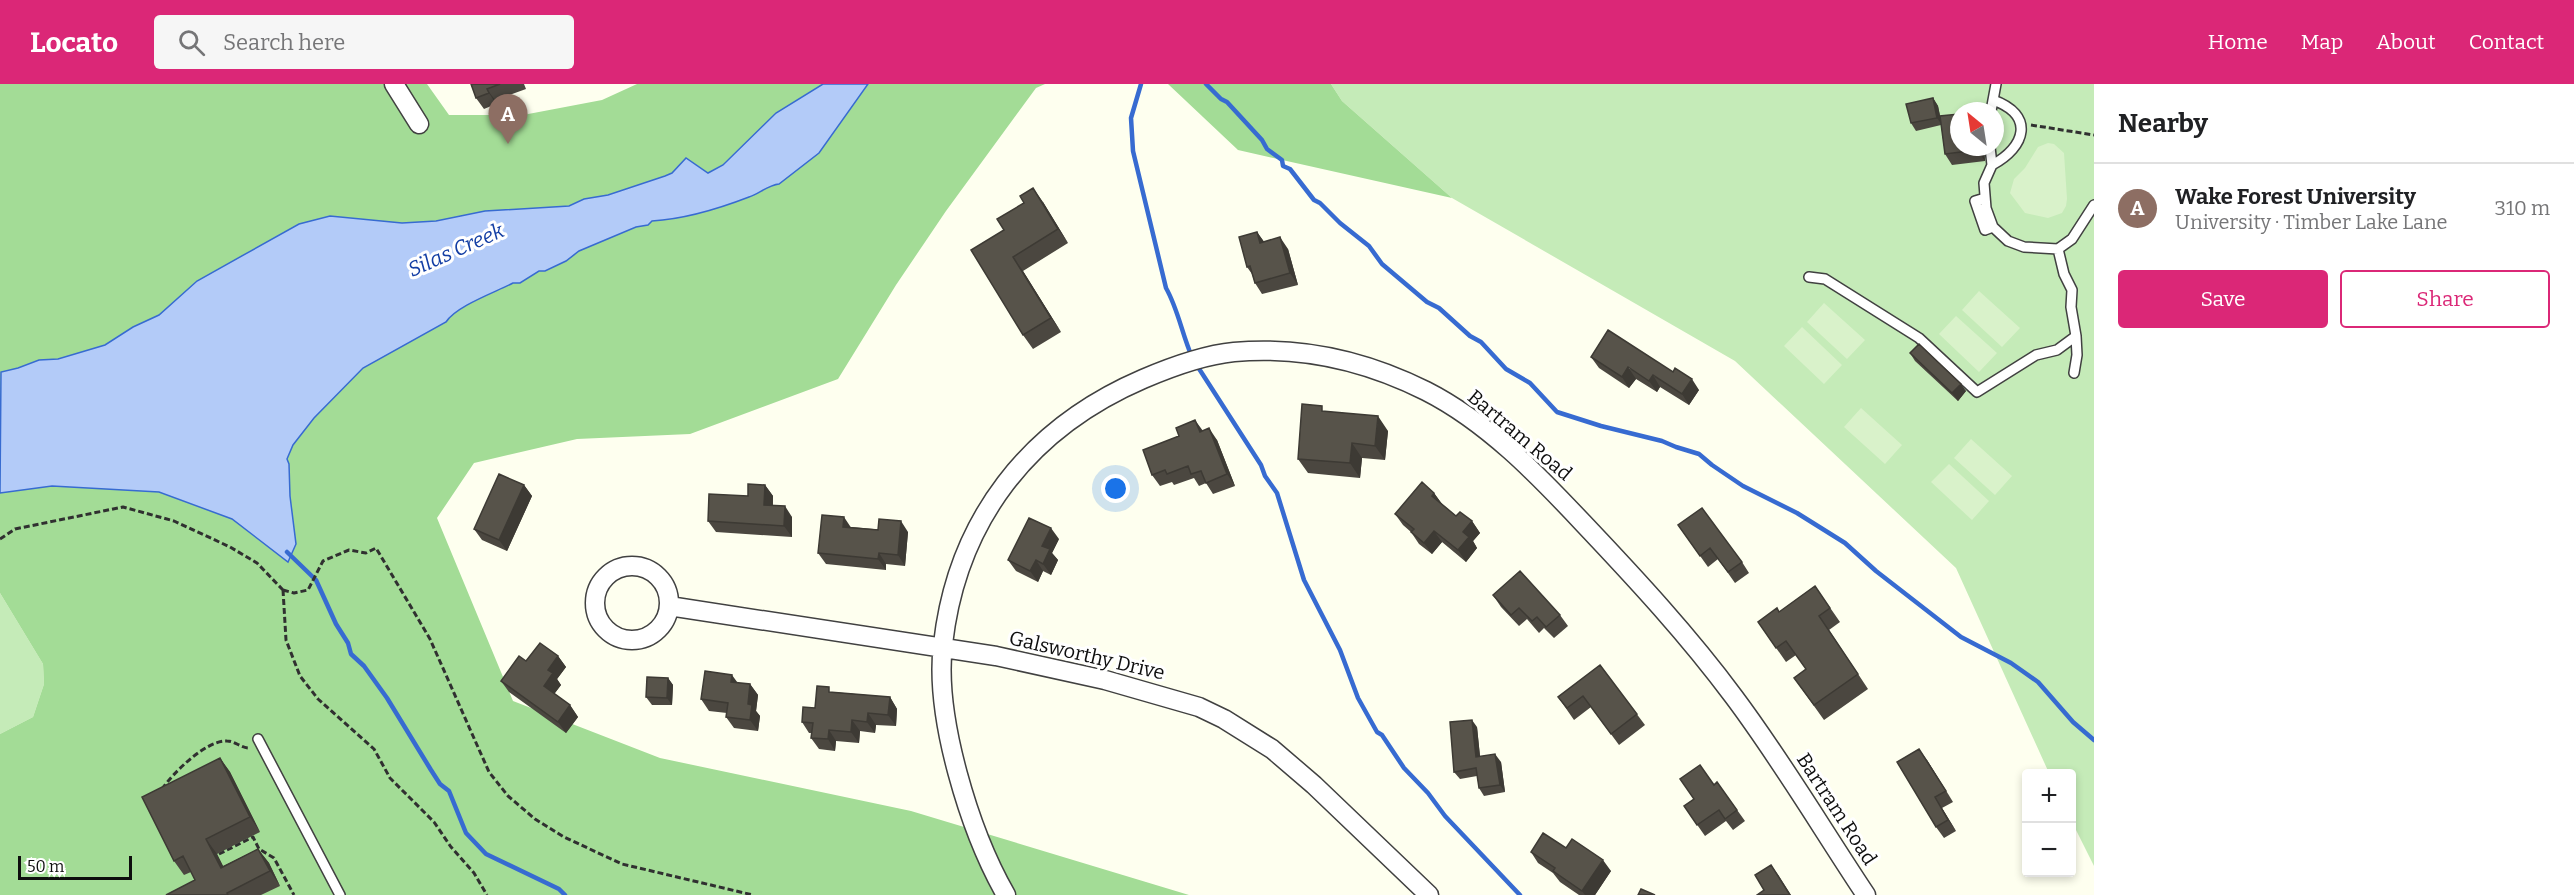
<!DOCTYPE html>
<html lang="en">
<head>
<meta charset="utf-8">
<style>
  body { margin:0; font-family:Bitter,serif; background:#f6f6f6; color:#202124 }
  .controls { position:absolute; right:18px; bottom:18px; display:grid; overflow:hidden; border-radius:6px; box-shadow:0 3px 9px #0003 }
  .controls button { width:54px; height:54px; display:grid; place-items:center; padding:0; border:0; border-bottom:2px solid #e0e0e0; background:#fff; color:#202124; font:30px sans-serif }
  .compass { position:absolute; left:1950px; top:18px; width:54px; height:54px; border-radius:50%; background:#fff; box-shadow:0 3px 9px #0003; rotate:330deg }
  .scale { position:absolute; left:18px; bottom:15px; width:114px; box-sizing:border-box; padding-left:6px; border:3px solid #0e0e0e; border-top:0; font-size:16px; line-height:21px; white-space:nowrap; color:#0e0e0e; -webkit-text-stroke:4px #fff; paint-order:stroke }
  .you { position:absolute; left:1116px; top:405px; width:21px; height:21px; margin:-15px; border:4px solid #fff; border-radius:50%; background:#1a73e8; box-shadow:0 0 0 9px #1a73e833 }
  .badge { display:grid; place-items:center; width:39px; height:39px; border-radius:50%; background:#db2777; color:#fff; font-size:20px; font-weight:700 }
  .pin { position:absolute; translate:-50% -50px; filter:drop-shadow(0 2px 3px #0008) }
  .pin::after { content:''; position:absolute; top:32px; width:21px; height:18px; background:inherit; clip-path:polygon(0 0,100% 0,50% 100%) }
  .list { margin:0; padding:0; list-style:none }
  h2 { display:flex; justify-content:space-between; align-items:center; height:78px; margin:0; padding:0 24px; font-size:26px }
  h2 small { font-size:20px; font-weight:400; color:#757577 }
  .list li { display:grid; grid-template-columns:39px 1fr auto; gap:18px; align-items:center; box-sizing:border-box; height:90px; padding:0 24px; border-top:2px solid #e0e0e0 }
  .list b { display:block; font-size:22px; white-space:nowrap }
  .list p { margin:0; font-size:20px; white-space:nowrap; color:#757577 }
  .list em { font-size:20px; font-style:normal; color:#757577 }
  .actions { display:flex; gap:12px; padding:18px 24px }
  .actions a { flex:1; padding:14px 0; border:2px solid #db2777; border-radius:6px; text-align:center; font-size:21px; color:#db2777 }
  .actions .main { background:#db2777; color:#fff }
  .icon { flex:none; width:33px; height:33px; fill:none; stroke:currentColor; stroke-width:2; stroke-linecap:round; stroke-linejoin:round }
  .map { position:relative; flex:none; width:2094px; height:811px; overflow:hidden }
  header { display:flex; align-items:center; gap:36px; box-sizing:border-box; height:84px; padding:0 30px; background:#db2777; color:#fff }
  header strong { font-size:28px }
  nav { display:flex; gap:33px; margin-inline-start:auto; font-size:21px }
  .search { width:420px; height:54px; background:#f6f6f6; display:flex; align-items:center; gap:15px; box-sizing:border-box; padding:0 21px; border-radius:6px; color:#757577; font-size:22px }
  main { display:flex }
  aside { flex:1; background:#fff }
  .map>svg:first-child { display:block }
</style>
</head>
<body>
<header>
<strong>Locato</strong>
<div class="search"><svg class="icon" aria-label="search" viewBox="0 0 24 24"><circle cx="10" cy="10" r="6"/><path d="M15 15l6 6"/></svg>Search here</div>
<nav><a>Home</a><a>Map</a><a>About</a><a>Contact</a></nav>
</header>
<main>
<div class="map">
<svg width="2094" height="811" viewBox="0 0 2094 811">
  <rect width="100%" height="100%" fill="#feffef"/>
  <!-- green -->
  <path fill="#c5ebb8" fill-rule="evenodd" d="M1331,0H2094V782L2072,738V690L2049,689L1956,484L1735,277L1452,114L1342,17ZM1959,27H1995V63H1959Z
    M0,509L43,580L44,600L33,633L0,650Z"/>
  <!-- forest -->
  <path fill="#a3dc96" d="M0,0H427L449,31H523L602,16L637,0H1045L1036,4L946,127L896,201L838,295L690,350L577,355L474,379L437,434L513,617L660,674L911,727L1189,811H0V650L33,633L44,600L43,580L0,509Z
    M1168,0H1331L1342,17L1452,114L1238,66Z"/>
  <!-- pitch -->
  <path fill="#d9f2ca" d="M2048,59L2054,60L2064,69L2067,115L2066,122L2062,129L2048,134L2025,129L2010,109L2014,95L2025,84L2038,63Z
    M1979,207L2020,244L2002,263L1962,226Z
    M1824,219L1865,256L1847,275L1807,238Z
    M1956,232L1997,269L1979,288L1939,250Z
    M1802,243L1842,281L1824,300L1784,262Z
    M1861,324L1902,361L1885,380L1844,343Z
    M1971,355L2012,392L1995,411L1954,374Z
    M1949,380L1989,417L1972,436L1931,398Z"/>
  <!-- water -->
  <path fill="#b3cbf8" stroke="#376bd1" stroke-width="1.5" d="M823,0H868L819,69L779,100C768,101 759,110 749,113C718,125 685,135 652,137L648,141L636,143L579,167L566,177L545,187H539L520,199H513C496,208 456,222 446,238L363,284L314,334L293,361L287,375L289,380L290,412L296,460L288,478L232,435L159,408L52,402L0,409L1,288L18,284L39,276L58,275L105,261L133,243L159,231L197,197L299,140L330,132L402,139L436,137L485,127L569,122L584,115L608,111L665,92L672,89L686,74L708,89L723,81L776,29Z"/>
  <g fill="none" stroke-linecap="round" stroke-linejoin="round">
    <!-- stream -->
    <path stroke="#376bd1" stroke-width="4.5" d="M1141,0L1131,34L1133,67L1166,204C1178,225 1182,250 1192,273
      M1206,0L1221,15L1227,18L1262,56L1267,65L1282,76L1283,82L1290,85L1314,116L1320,119L1340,139L1369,162L1382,180L1427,218L1439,224L1470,252L1481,258L1506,285L1530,299L1557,328L1601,342L1662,357L1676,363L1699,370L1712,381L1743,402L1797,429L1845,459L1876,487L1961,553L2011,579L2038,598L2073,638L2094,656
      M1196,280L1261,381L1265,392L1277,409L1304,496L1340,566L1358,614L1377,648L1382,651L1404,684L1428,709L1445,732L1520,811
      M287,468L316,496L336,540L348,559L351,570L364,582L387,614L431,686L440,700L449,707L466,749L486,770L559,805L565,811"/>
    <defs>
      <path id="lane" d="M1991,27L1996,0
        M1990,63L1992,81L1984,99L1986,124L1993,143L2008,157L2024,163L2058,165
        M1992,81C2026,63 2035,31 1993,16
        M1985,114L1975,117L1985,146L1993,143
        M1809,193L1825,195L1919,254L1977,308L2036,271L2057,266L2076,252L2071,223L2072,206L2064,190L2058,165L2072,155L2094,121
        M2074,289L2077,271L2076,252
        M258,655L340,811"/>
      <path id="street" d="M394,0L419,40
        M595 519a37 37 0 1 1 74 0a37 37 0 1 1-74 0Z
        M669,522L996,572L1105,596L1199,623L1224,635L1272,665L1314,701L1429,811
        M1006,811C970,748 934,633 943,560C957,436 1029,344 1143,295C1171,283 1203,271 1234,268C1301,262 1366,277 1426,307C1487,338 1537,390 1583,439C1636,495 1688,551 1734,613C1782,677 1822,745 1866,811"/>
    </defs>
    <!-- lane casing -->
    <use href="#lane" stroke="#414141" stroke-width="12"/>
    <!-- street casing -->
    <use href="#street" stroke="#414141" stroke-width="21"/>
    <!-- path -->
    <path stroke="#303030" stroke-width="3" stroke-dasharray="6 3" stroke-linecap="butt" d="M2031,41L2094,51
      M0,455L15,445L123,423L174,437L230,463L257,479L283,506
      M283,506L294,509L308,506L323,477L349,466L366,469L376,464L430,555L489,688L508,712L535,735L564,753L622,780L753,811
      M283,506L286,556L300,592L318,615L374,665L390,694L434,738L451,763L474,789L487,811
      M162,705C173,689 206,656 227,657C235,657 241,664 249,664
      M219,770L253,753L259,765L274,774L294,811"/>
    <!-- lane -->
    <use href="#lane" stroke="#fff" stroke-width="9"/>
    <!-- street -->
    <use href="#street" stroke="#fff" stroke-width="18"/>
  </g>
  <!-- wall -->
  <path fill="#4b4740" d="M471,0H524L526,5L495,16L496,20L484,25L476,14Z
    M1933,14L1938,22L1940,32L1959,63H1984L1985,77L1952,81L1945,70L1941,41L1916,47L1911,39Z
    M1043,118L1068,159L1023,187L1061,248L1033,265L1023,251L1004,146Z
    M1257,148L1264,158L1288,165L1298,201L1262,210L1255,199L1252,190L1247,183Z
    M1910,269L1966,307L1958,317L1915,277Z
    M1591,273L1699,306L1689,321L1660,303L1657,308L1636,295L1629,304L1599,284Z
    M1326,328L1388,347L1385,376L1362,374L1360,394L1308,389L1298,375Z
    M1203,347L1217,356L1235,402L1213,410L1206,399L1199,402L1194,394L1174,401L1172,398L1160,402L1152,391Z
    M524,401L532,412L507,467L482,456L474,445Z
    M765,401L773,412V422L792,433V453L716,448L708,437Z
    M1434,409L1442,420L1456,432L1472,437L1480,449L1473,457L1477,464L1466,478L1442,458L1432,470L1419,460L1411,448L1403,441L1395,430Z
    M1678,441L1742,478L1749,489L1735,499L1718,475L1708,483Z
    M851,443L908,448L905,482L886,480V486L826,480L818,469Z
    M1059,455L1052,469L1058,476L1051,491L1043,487L1038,498L1016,487L1008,476Z
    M1815,502L1840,538L1829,546L1868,605L1824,636L1794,594L1806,585L1796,571L1786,578L1758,538L1779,528Z
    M1493,511L1560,531L1568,542L1554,554L1544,544L1539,549L1527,535L1519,542L1501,523Z
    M558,572L566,583L557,595L561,601L554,610L570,621L578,633L566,649L509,608L501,597L526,577Z
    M1600,581L1645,641L1619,661L1591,623L1574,636L1558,613Z
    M668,594L673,601L672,621H652L646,613Z
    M738,599L750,600L758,611L756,627L760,632L758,647L734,644L726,633L727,629L709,627L701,615Z
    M833,608L890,613L897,625L896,642L876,641L875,649L860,647L859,659L836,657L835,667L819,665L811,654V649H809L802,638Z
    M1477,643L1480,673L1501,678L1505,708L1484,712L1479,704L1477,692L1460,695L1454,688Z
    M220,674L230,688L260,748L217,770L223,782L258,765L269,779L280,802L261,811H166L195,796L191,788L184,791L174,777Z
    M1927,676L1953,718L1942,724L1956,747L1944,754L1936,743Z
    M1717,698L1745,737L1733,746L1726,737L1705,752L1684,722Z
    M1566,764L1611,787L1595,811H1579L1560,798L1553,789L1538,779L1531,768Z"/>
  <!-- shaded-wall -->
  <path fill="#3d3a34" d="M487,5L495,16L496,20L489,9Z
    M1933,14L1938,22L1942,41L1937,34Z
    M1977,63H1984L1985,77L1977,66Z
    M1033,104L1043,118L1068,159L1058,145Z
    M1257,148L1265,159H1260Z
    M1280,153L1288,165L1298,201L1290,189Z
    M1013,173L1023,187L1061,248L1051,234Z
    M1628,283L1636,295L1629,304L1622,293Z
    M1653,291L1660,303L1657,308L1649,297Z
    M1692,295L1699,306L1689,321L1682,310Z
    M1961,300L1966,307L1958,317L1952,309Z
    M1378,332L1388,347L1385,376L1375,362Z
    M1195,336L1203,347L1200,348Z
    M1209,344L1217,356L1235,402L1227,390Z
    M1352,359L1362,374L1360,394L1350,379Z
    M524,401L532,412L507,467L499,456Z
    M765,401L773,412L772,433L764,421Z
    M1434,409L1442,420L1439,423L1432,412Z
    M785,422L792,433V453L784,442Z
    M844,433L852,445L843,443Z
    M901,437L908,448L905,482L898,471Z
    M1472,437L1480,449L1473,457L1477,464L1466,478L1458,466L1463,448Z
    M1051,444L1059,455L1052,469L1058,476L1051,491L1043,480L1042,462Z
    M1434,447L1442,458L1432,470L1424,459Z
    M879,469L886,480V486L878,475Z
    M1036,476L1043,487L1038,498L1030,487Z
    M558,572L566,583L557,595L561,601L552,613L544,602L548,586Z
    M732,591L740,602L731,598Z
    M668,594L673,601L672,621L667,614Z
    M750,600L758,611L756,627L760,632L758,647L750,636L748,620Z
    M890,613L897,625L896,642L888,631Z
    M570,621L578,633L566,649L558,638Z
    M868,629L876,641L875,649L867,638Z
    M852,636L860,647L859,659L851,648Z
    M1472,636L1477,643L1481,681L1476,673Z
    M829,646L836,657L835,667L828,655Z
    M1919,665L1927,676L1953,718L1946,707Z
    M1495,670L1501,678L1505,708L1500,701Z
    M220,674L230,688L260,748L250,733Z
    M1935,713L1942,724L1956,747L1948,736Z
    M206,755L217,770L231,798L221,784Z
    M258,765L269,779L280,802L270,787Z
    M1603,776L1611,787L1595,811H1585L1582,807Z
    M1771,781L1779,792L1791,811H1790Z"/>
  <!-- building -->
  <path fill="#57534a" stroke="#3d3a34" stroke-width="1.5" d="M471,0H500L487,5L489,9L476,14Z
    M1933,14L1937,34L1911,39L1906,20Z
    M1959,30V63H1977V66L1945,70L1940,32Z
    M1033,104L1058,145L1013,173L1051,234L1023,251L971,166L1004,146L997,135L1024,119L1020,112Z
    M1257,148L1260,159L1280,153L1290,189L1255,199L1250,182L1247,183L1239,153Z
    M1608,246L1673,288L1675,284L1692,295L1682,310L1653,291L1649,297L1628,283L1622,293L1591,273Z
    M1919,260L1961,300L1952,309L1910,269Z
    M1302,320L1322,322V327L1378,332L1375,362L1352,359L1350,379L1298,375Z
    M1195,336L1200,348L1209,344L1227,390L1206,399L1201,387L1191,390L1188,382L1167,390L1165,386L1152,391L1143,366L1179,352L1176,344Z
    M499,390L524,401L499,456L474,445Z
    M1422,398L1434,409L1432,412L1456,432L1460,428L1472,437L1463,448L1469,453L1458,466L1434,447L1424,459L1411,448L1414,445L1395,430Z
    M748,400L765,401L764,421L785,422L784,442L708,437L709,410L748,412Z
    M1702,424L1742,478L1728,488L1710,464L1700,472L1678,441Z
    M822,431L844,433L843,443L878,446L879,435L901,437L898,471L879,469L878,475L818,469Z
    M1029,434L1051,444L1042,462L1050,465L1043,480L1036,476L1030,487L1008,476Z
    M1520,487L1560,531L1546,543L1537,533L1532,537L1519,524L1511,531L1493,511Z
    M1815,502L1830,524L1819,532L1858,590L1814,621L1794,594L1806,585L1786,557L1776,564L1758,538L1777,524L1779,528Z
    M540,559L558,572L548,586L553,589L544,602L570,621L558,638L501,597L519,572L526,577Z
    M1600,581L1637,630L1611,650L1583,612L1567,624L1558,613Z
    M705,587L732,591L731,598L750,600L748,620L752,621L750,636L726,633L728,619L701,615Z
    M647,593L668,594L667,614L646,613Z
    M817,602L829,603V608L890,613L888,631L868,629L867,638L852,636L851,648L829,646L828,655L811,654L813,639L802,638L803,623L815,624Z
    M1472,636L1476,673L1495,670L1500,701L1479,704L1476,684L1454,688L1450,638Z
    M1919,665L1946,707L1935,713L1948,736L1936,743L1897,678Z
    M220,674L250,733L206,755L221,784L258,765L270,787L227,809L228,811H166L195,796L183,772L174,777L142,713Z
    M1700,681L1714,701L1717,698L1737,726L1725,735L1719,726L1697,741L1684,722L1694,715L1680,695Z
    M1543,749L1566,764L1572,755L1603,776L1582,807L1553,787L1555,784L1531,768Z
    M1771,781L1790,811H1757L1764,806L1755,791Z
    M1641,805L1655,811H1638Z"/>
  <g text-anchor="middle" stroke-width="6" stroke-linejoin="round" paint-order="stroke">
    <!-- street labels -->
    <g font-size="20" fill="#0e0e0e" stroke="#fff">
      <text transform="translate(1520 351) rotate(40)" y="7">Bartram Road</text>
      <text transform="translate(1087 571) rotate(13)" y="7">Galsworthy Drive</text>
      <text transform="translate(1837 725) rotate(57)" y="7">Bartram Road</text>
    </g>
    <!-- water labels -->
    <g font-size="21" font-style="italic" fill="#133ea4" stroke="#fff">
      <text transform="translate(456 166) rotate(-24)" y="7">Silas Creek</text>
    </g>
  </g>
</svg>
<div class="controls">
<button>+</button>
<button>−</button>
</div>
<svg class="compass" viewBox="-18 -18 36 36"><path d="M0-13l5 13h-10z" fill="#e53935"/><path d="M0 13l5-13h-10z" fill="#757577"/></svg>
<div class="scale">50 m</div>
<div class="you"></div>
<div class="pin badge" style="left:508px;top:60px;background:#8d6e63">A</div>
</div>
<aside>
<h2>Nearby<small></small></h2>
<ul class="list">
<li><span class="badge" style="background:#8d6e63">A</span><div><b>Wake Forest University</b><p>University · Timber Lake Lane</p></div><em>310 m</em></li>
</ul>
<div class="actions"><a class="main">Save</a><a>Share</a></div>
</aside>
</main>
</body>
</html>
